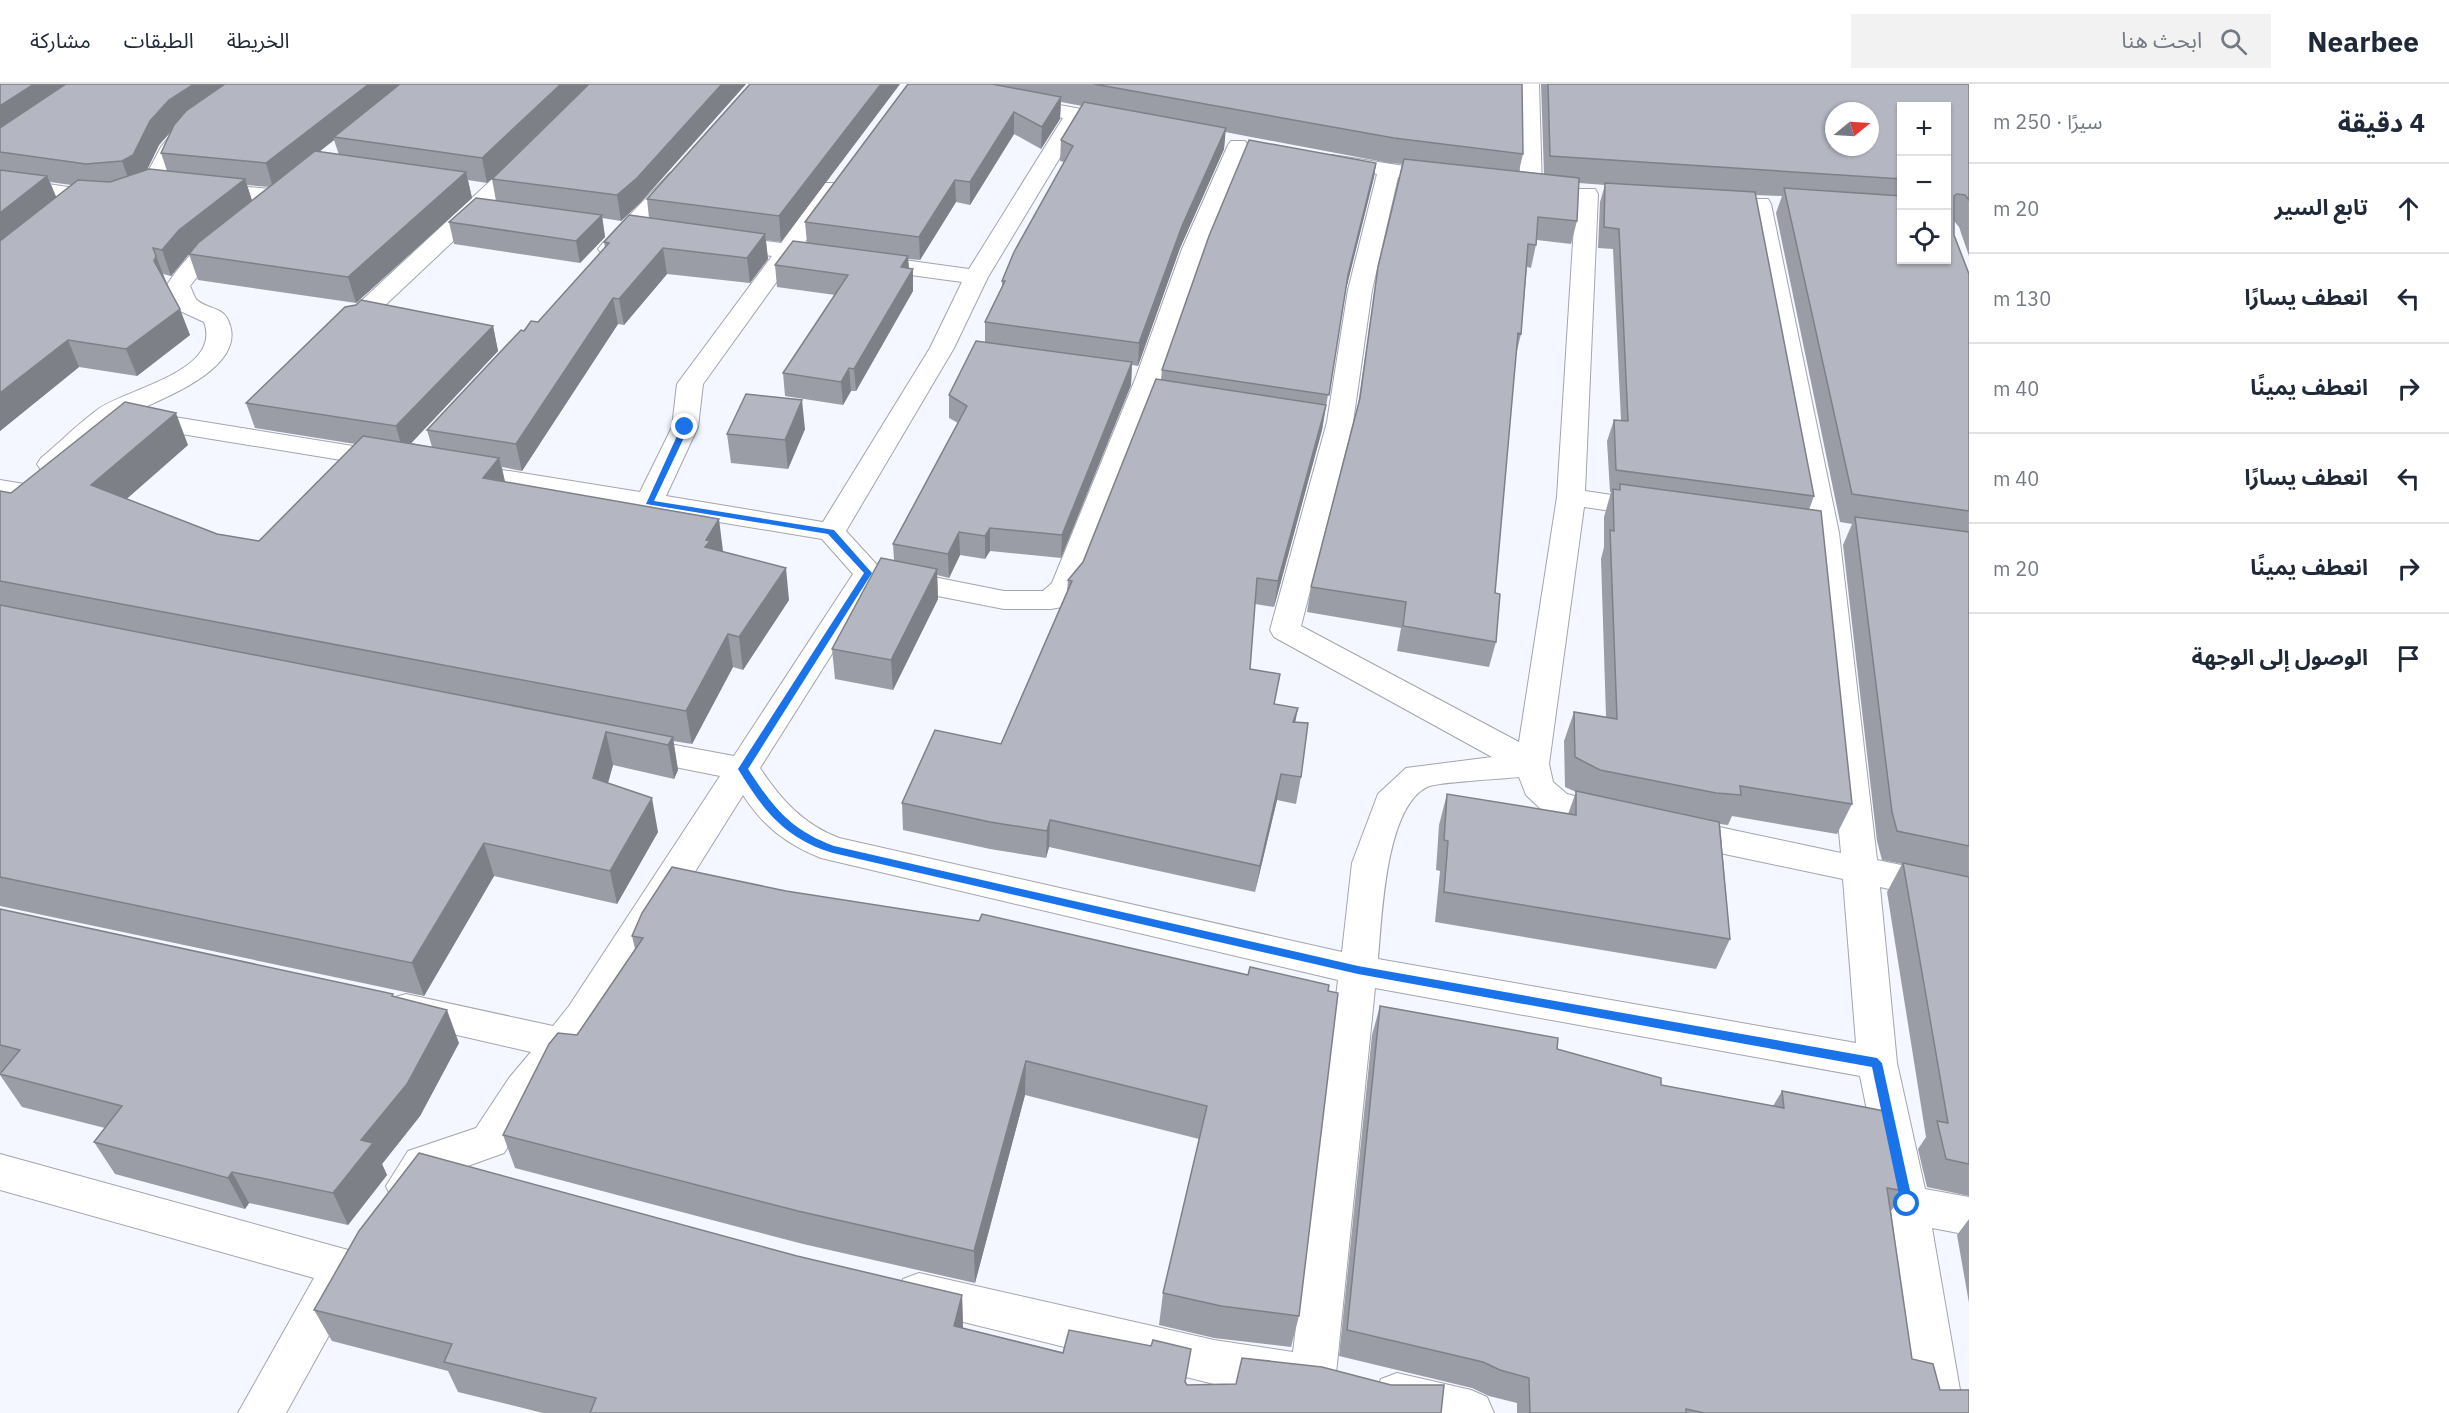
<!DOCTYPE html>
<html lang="ar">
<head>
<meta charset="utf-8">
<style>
  body { margin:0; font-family:"IBM Plex Sans","Noto Sans Arabic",sans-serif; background:#f2f2f3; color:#1f2937; direction:rtl }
  .controls { position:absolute; right:18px; top:18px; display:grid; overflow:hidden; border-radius:0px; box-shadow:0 2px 4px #0004 }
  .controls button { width:54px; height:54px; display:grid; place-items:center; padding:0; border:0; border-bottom:2px solid #e0e1e3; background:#fff; color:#1f2937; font:30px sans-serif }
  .compass { position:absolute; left:1825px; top:18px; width:54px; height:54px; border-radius:50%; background:#fff; box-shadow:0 2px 4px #0004; rotate:72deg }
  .stop { position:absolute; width:18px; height:18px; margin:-14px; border:4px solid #1a73e8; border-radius:50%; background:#fff }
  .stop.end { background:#1a73e8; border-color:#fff; box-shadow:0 2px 6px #0008 }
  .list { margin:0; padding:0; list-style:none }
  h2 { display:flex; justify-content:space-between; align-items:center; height:78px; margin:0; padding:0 24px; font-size:26px }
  h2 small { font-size:20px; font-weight:400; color:#747a83 }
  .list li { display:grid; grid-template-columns:39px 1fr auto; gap:18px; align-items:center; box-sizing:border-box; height:90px; padding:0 24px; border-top:2px solid #e0e1e3 }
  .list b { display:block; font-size:22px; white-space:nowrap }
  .list em { font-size:20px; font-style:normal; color:#747a83 }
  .icon { flex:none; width:33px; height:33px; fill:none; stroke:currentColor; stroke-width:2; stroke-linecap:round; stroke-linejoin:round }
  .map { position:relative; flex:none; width:1969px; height:1329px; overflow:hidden; direction:ltr }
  header { display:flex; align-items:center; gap:36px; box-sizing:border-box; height:84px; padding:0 30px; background:#fff; border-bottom:2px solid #e0e1e3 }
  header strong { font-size:28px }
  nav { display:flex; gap:33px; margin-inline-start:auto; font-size:21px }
  .search { width:420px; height:54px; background:#f2f2f3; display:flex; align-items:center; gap:15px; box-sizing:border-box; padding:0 21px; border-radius:0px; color:#747a83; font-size:22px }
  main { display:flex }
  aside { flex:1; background:#fff }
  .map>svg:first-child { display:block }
</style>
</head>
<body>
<header>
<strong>Nearbee</strong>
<div class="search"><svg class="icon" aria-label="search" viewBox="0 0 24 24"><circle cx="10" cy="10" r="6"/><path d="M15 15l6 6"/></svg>ابحث هنا</div>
<nav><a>الخريطة</a><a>الطبقات</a><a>مشاركة</a></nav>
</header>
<main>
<aside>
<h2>4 دقيقة<small>سيرًا · 250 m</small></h2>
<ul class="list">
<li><svg class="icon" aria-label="ahead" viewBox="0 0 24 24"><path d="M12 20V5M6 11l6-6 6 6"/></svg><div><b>تابع السير</b></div><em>20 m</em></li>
<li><svg class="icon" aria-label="left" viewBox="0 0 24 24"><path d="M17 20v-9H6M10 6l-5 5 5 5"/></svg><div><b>انعطف يسارًا</b></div><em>130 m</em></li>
<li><svg class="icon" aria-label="right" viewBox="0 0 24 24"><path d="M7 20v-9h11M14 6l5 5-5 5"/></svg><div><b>انعطف يمينًا</b></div><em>40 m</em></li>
<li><svg class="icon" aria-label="left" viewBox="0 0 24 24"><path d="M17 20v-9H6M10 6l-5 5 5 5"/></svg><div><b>انعطف يسارًا</b></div><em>40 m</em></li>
<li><svg class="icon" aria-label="right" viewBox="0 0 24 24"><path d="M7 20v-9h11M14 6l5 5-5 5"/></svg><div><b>انعطف يمينًا</b></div><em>20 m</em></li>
<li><svg class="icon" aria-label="arrive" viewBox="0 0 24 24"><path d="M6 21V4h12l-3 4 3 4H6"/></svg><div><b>الوصول إلى الوجهة</b></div></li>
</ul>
</aside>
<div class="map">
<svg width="1969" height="1329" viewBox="0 0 1969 1329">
  <rect width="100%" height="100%" fill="#f4f7ff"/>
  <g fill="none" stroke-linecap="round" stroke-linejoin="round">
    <defs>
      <path id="street" d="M240,0H263C250,19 205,36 185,58C166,81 163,128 119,117L116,112L119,107L144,95L161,63L179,41Z
        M1519,0H1539L1542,105L1539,110H1523L1520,105Z
        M1016,13L1119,32L1126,34L1129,38L1126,42L1119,44L1082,37L988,193L954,264L846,447L878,482L1004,507H1043L1052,499L1136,293L1182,165L1228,61L1231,57H1245L1248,61L1206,165L1162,293L1097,462L1076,510L1062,523L1051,525H1004L876,500L760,684C781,716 803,740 839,754L1342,868L1352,779L1378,710L1406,684L1492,673L1274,553L1270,546L1327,338L1348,206L1377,90L1324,82L1321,77L1324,72L1332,71L1444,88L1452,89L1455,94L1452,99L1444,100L1398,93L1372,206L1353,338L1301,542L1519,658L1557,413L1576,110L1579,105H1595L1598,110L1585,407L1653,417L1663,419L1667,425L1663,431L1653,433L1584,423L1549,680L1553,698L1567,710L1627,726L1632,735L1627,744L1615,747L1544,728L1526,711L1519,693C1502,695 1437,698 1427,703C1385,724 1382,833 1378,875L1856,959L1843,795L1677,760L1665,756L1660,747L1665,738L1677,734L1841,769L1811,449L1749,120L1752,115H1768L1771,120L1839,449L1877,776L1969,795V823L1880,803L1897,979L1925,1105L1969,1113V1151L1932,1144L1964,1329H1918L1886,1120L1860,992L1375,904L1336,1290L1329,1305L1313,1312L1296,1304L1285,1309L1214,1300L903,1223L897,1209L903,1195L919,1189L1214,1256L1293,1268L1338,896L821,774C786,760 763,742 743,711L597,944L537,1018L504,1069L437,1093L422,1115L407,1120L392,1115L386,1102L408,1067L476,1044L509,994L531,968L392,936L387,925L392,914L406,910L553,942L569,922L720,692L620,672L616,664L620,656L632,653L734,672L853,490L822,455L459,395L449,393L445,387L449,381L459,379L640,408L672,343L677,300L772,172L715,163L712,158L715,153L723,151L781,159L825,99H841L844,104L802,162L969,185L1063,34L1009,23L1006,19L1009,15ZM793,175L962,198L930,264L823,438L666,412L698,343L703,300Z
        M525,71L533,72L536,77L533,82L362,243L353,245L344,243L341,238L344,233L517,72Z
        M678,88L686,89L689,94L686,99L618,170H602L598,165L602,160L670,89Z
        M0,93L82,105L90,107L93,112L90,117L82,119L0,107Z
        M206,99L281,106L289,108L292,113L289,118L281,120L198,111L195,106L198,101Z
        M228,146L236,148L239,153L205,183L190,202C192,206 194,212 196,215C204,224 221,223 227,234C252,281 168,312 137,327L390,368L400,370L404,376L400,382L390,384L114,339L61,386L51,388L41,386L37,380L41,374C60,358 78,340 97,326C125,305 223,288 204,238L178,226L166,202C180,181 203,152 228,146Z
        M0,396L31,401L35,407L10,437L0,439Z
        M0,1070L359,1169L366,1183L359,1197L286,1329H238L314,1194L0,1106Z
        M1397,1289L1471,1306L1487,1313L1494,1329H1387L1381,1327L1374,1311L1381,1295Z"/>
    </defs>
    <!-- street casing -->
    <use href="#street" stroke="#a2a5ae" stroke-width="2"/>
    <!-- street -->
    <use href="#street" fill="#fff" fill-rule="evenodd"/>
  </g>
  <!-- wall -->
  <path fill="#9b9da6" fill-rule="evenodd" d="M0,0H746L640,119L621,137L602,134L605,153L580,179L454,160L449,138L496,117L492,95L560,29L487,99L468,96L472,114L356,219L198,196L189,170L171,192L163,190L190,251L137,292L79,283L0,347ZM170,49L161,69L167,87L147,86L159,61ZM334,56L339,71L319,68ZM50,98L71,101L56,113ZM247,101L269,103L252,116Z
    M900,0L781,158L766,156L768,175L750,199L667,190L624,241L618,240L522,387L502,383L505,398L723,467V468L789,516L743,586L733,583L692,660L673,657L678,686L674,695L613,681L608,699L658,748L617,820L494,792L424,912L0,822V407L11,409L188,361L126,415L217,450L259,457L355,360L255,344L246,319L493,242L498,267L411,359L432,363L427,346L524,247L538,238L605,164L604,158L649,134L647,115Z
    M908,0H1522L1523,70L1519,87L1544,90L1541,0H1969V172L1959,143L1954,137V151L1969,190V1112L1927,1103L1918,1065L1926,1053L1887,808L1902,780L1882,776L1877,757L1843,461L1852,440L1840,438L1776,129L1782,112L1755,111L1814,412L1809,426L1852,720L1837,750L1732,732L1728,741L1720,740L1730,855L1716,885L1435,838L1440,787L1436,786L1439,741L1447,710L1568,730L1576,708L1565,703L1564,657L1574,628L1606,633L1601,475L1604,463V433L1611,408H1610L1607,357L1614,336H1621L1613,165L1598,164L1600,118L1605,101L1579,99L1577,137L1571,160L1537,156L1531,184L1527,183L1521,250L1516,271L1495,509L1496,558L1489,583L1397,567L1401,544L1307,528L1311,503L1358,321L1378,183L1402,80L1389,79L1225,48L1224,65L1180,164L1138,282L1132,281L1131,301L1061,474L990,467L985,475L960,471L949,494L937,491L938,515L893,606L835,595L832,565L894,476L893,460L958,339L949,334V311L985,258V238L1002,203V197L1064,78L1060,77L1061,56L1082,22L1061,18L1060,35L1041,65L1014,50L970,121L956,118L920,176L908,175L909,184L913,185V207L856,307H851L843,321L785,312L783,289L835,211L777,203L775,181L807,159L805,138ZM1902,22L1947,176H1902Z
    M1376,79L1374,93L1346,205L1322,346L1274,523L1255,520L1250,585L1275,620L1295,638L1301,693L1296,720L1277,716L1255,808L1049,763L1046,774L990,765L903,746L902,719L1001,660L1067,507L1068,496L1083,478L1161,296L1162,286Z
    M805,345L788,385L731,379L727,350Z
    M786,807L1248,891L1328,907L1299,1232L1291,1263L1214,1254L1159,1241L1163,1209L1199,1055L1025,1011L975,1199L803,1160L515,1084L503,1051L577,951L635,865L632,852Z
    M0,825L394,912L459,959L420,1032L382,1080L387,1091L348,1141L249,1119L245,1125L115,1090L94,1058L105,1044L22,1023L0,991L2,988H0Z
    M1380,922L1557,965L1661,1001L1773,1022L1782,1007L1905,1107L1891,1127L1912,1275L1940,1306L1969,1329H1517V1319L1489,1312L1472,1304L1339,1272L1372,951Z
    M1969,1135V1219L1957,1151Z
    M797,1172L962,1211L963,1244L1185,1298L1187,1301L1441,1329H543L458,1308L448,1287L332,1257L314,1226Z"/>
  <!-- shaded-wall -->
  <path fill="#7e8087" d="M34,0H79L0,52V22Z
    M194,0H237L177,40L159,61L142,96L131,102L122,77L150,37L169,16Z
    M369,0H405L334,53V56L273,104L266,79Z
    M561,0H590L487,99L482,74Z
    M722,0H746L640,119L621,137L617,111Z
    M881,0H900L781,158L779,132Z
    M1061,13L1060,35L1041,65L1042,43Z
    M1014,28V50L970,121V98Z
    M1226,44L1224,65L1180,164L1138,282L1139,259L1182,142Z
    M1376,79L1374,93L1346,205L1326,325L1348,191Z
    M466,88L472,114L356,219L348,193Z
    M47,92L58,117L0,163V129Z
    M245,95L253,120L188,171L171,192L162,166L179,146Z
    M955,96L956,118L920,176L919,153Z
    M602,131L605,153L580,179L576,157Z
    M765,150L768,175L750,199L747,174Z
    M663,164L667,190L624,241L619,215Z
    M156,172L166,198L154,177Z
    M908,172L909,191L913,185V207L856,307L854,285L901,183Z
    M613,214L618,240L522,387L516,360Z
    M180,225L190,251L137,292L126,265Z
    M493,242L498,267L403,368L396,342Z
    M68,256L79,283L0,347V309Z
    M1132,278L1131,301L1061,474L1062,451Z
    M849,284L851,307L843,321L841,298Z
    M802,316L805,345L788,385L785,356Z
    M1326,321L1322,346L1274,523L1278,497Z
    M176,329L188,361L105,434L91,401Z
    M499,374L507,406L483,394Z
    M719,435L723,467L714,483L705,463L706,456Z
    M990,444V467L985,475V452Z
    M959,448L960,471L949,494L948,470Z
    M786,484L789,516L743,586L739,553Z
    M937,485L938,515L893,606L891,576Z
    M728,550L733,583L692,660L686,627Z
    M1298,624L1293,650V638Z
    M606,648L613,681L600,727L593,694Z
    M673,653L678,686L674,695L668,661Z
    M1281,690L1277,716L1255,808L1260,782Z
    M652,714L658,748L617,820L610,787Z
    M1050,736L1049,763L1046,774L1047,747Z
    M484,759L494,792L424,912L412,879Z
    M447,926L459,959L420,1032L382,1080L387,1091L348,1141L333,1109L361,1056Z
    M1026,977L1025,1011L975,1199L974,1167Z
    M232,1088L249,1119L245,1125L228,1094Z
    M962,1211L963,1243L955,1273L954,1242Z"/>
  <!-- building -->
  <path fill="#b4b7c1" stroke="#7e8087" stroke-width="1.5" fill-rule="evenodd" d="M0,0H34L0,22Z
    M66,0H194L169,16L150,37L133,71L122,77L86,80L0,68V44Z
    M225,0H369L266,79L161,69L174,41L186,27Z
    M400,0H561L482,74L334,53Z
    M589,0H722L637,94L617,111L492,95Z
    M750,0H881L779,132L647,115Z
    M908,0H992L1061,13L1042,43L1014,28L970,98L955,96L919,153L805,138Z
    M1094,0H1522L1523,70L1394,54Z
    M1548,0H1969V116L1965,111L1957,110L1954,112V151L1969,190V427L1852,410L1784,104L1902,112V176H1947V22H1902V95L1550,72ZM1834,27H1870V63H1834Z
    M1084,18L1226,44L1182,142L1139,259L985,238L1005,197H1002L1014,168L1073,62L1061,56Z
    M1249,56L1376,79L1348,191L1329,311L1162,286L1209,152Z
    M315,67L466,88L348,193L189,170L198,159Z
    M1404,75L1579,94L1577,137L1538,133L1536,161L1528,160L1521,250L1518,249L1495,509L1500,510L1496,558L1403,542L1406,518L1311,503L1360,314L1378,183Z
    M149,85L245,95L179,146L162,166L153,164L156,172L154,177L180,225L126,265L68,256L0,309V157L78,96L110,98Z
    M0,86L47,92L0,129Z
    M1605,99L1755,108L1814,412L1616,386L1614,336L1628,337L1619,145L1604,143Z
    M476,114L602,131L576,157L449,138Z
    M629,131L765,150L747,174L663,164L619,215L613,214L516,360L427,346L521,246L524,247L531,237L538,238L609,159L604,158Z
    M793,157L908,172L901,183L913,185L854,285L849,284L841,298L783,289L848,191L775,181Z
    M361,216L493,242L396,342L246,319L345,223L356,221Z
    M976,257L1132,278L1062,451L990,444L985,452L959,448L948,470L893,460L967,322L949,311Z
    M1156,295L1326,321L1278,497L1257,494L1250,585L1280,590L1274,620L1298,624L1293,638L1308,639L1301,693L1281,690L1260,782L1050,736L1047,747L990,738L902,719L935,646L1001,660L1072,497L1068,496L1083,478Z
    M746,310L802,316L785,356L727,350Z
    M125,318L176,329L91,401L217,450L259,457L363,352L499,374L483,394L719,435L706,456L710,457L705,463L786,484L739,553L728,550L686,627L0,497V407L11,409Z
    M1620,400L1821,427L1852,720L1740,702L1741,711L1716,709L1600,686L1575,673L1574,628L1617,635L1610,446L1614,447L1613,405L1620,406Z
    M1855,433L1969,448V762L1897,747L1892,728Z
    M881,474L937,485L891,576L832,565Z
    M0,521L673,653L668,661L606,648L593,694L652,714L610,787L484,759L412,879L0,793Z
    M1576,707L1719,738L1730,855L1444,808L1448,757L1444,756L1447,710L1576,731Z
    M1903,779L1969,793V1080L1946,1075L1937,1037L1948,1039Z
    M672,783L786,807L979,837L982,830L1248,891L1250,883L1329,901L1328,907L1338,909L1299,1232L1221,1222L1163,1209L1207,1022L1026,977L974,1167L798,1127L503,1051L549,960L558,949L577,951L643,854L632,852L642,829Z
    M0,825L393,910L392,912L447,926L407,1000L361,1056L373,1059L333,1109L232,1088L228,1094L94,1058L122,1022L0,990L20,966L0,961Z
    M1380,922L1558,954L1557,965L1661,994V1001L1784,1024L1782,1007L1889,1028L1905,1107L1887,1104L1912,1275L1933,1280L1940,1306H1969V1329H1704L1686,1325V1329H1530L1529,1294L1500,1286L1483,1278L1347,1246Z
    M419,1069L797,1172L962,1211L954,1242L1063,1269L1069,1246L1151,1262L1153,1256L1191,1265L1185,1298L1187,1301L1236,1300L1242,1274L1322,1283L1391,1301H1444L1441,1329H590L596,1314L444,1278L452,1260L314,1226L359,1147Z"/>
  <!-- route -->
  <path fill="#1a73e8" d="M682,341L689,343L654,417L834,446L872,489L748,685C773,723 790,746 834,762L1358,882L1877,974L1882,979L1913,1120L1912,1124H1903L1901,1120L1872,983L1358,890L833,769C784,754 764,727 738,685L864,489L828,450L646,420Z"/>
</svg>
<div class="controls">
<button>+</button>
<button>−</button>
<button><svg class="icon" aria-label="locate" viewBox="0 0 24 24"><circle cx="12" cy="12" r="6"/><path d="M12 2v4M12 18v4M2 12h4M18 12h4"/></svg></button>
</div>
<svg class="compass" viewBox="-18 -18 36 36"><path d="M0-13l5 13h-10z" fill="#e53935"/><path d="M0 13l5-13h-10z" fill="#747a83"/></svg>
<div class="stop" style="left:1907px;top:1120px"></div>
<div class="stop end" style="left:685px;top:343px"></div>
</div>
</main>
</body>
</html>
